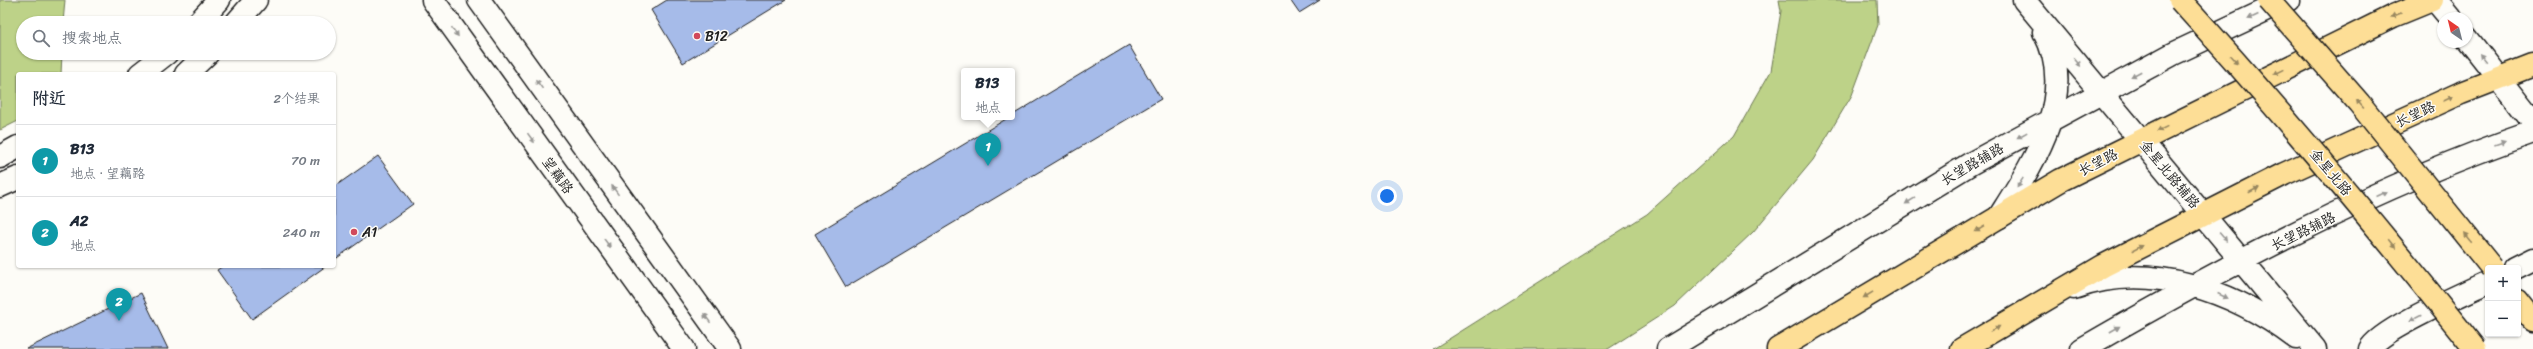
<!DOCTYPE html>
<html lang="zh">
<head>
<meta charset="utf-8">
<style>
  body { margin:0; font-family:Sriracha,"LXGW WenKai TC",sans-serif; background:#f6f6f7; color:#1f2937 }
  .controls { position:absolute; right:12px; bottom:12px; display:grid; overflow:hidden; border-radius:4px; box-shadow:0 1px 3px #0004 }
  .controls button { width:36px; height:36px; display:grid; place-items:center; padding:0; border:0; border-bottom:1px solid #e0e1e3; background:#fff; color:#1f2937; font:20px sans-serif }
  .compass { position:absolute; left:2437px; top:12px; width:36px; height:36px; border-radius:50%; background:#fff; box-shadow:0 1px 3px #0004; rotate:325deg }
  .you { position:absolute; left:1387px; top:196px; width:14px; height:14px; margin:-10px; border:3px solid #fff; border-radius:50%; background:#1a73e8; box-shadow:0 0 0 6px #1a73e833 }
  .badge { display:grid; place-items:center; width:26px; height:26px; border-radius:50%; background:#b45309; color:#fff; font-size:13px; font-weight:700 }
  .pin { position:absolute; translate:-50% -33px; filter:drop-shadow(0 1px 2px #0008) }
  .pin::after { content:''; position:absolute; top:21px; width:14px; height:12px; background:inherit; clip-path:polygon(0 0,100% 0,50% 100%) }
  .popup { position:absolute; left:961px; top:68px; width:54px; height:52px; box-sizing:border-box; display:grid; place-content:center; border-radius:4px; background:#fff; filter:drop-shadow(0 1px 3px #0005); font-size:13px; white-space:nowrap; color:#747a83 }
  .popup b { font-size:15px; color:#1f2937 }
  .popup::after { content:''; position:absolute; left:50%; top:100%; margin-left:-8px; border:8px solid transparent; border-top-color:#fff }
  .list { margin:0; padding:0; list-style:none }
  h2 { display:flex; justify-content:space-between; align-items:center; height:52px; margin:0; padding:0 16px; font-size:17px }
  h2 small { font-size:13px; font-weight:400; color:#747a83 }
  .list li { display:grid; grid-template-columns:26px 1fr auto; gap:12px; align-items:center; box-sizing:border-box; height:72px; padding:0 16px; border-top:1px solid #e0e1e3 }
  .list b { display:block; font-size:15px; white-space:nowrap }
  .list p { margin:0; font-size:13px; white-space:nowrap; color:#747a83 }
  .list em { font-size:13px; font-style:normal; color:#747a83 }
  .icon { flex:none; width:22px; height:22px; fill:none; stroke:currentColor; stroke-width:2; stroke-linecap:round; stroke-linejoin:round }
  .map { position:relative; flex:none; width:2533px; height:349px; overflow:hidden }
  .search { position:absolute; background:#fff; box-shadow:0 1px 3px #0004; left:16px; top:16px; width:320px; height:44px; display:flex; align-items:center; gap:10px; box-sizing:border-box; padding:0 14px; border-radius:22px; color:#747a83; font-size:15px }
  .panel { position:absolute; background:#fff; box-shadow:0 1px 3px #0004; left:16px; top:72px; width:320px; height:196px; border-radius:4px }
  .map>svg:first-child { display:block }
</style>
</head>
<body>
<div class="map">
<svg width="2533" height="349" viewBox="0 0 2533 349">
  <rect width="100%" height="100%" fill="#fdfcf7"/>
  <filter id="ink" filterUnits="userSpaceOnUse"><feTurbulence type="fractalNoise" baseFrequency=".025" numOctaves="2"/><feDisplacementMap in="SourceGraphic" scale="8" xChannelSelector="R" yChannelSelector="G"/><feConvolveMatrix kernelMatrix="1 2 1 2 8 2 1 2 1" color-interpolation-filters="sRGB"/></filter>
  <g filter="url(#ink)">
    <!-- green -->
    <path fill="#bdd288" stroke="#6c7752" d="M0,0H65L63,23H23V53H62L61,74H18V121L0,130Z
      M1779,0H1877L1878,25L1852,95L1813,160L1753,232L1675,306L1608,349H1433L1647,214L1734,136L1771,71L1781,11Z"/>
    <!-- building -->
    <path fill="#a6bbe9" stroke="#1c1c1c" d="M667,0H786L683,63L651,10Z
      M1290,0H1320L1299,13Z
      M1129,45L1161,99L846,287L815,234Z
      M378,156L413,204L334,260V187Z
      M223,266H326L252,319L217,270Z
      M141,293L168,349H26Z"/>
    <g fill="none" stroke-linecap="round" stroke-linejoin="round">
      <defs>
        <path id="secondary" d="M433,0L684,349
          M479,0L730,349
          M2024,0L2315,349
          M2435,0L2450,18
          M198,23L219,0
          M236,23L256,0
          M2467,38L2533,122
          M140,74L167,53
          M186,74L208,53
          M0,157L18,147
          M0,186L18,178
          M1999,217C2033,163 2079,96 2044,32
          M2515,268L2533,259
          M2074,288C2150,260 2234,291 2296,338
          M1668,349L1970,164L2173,54L2288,0
          M2082,349C2225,266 2376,186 2533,132
          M2370,349C2379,330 2465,293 2488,282"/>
        <path id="primary" d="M2518,301L2533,320
          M1778,349L2061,180L2393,16L2432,0
          M1962,349L2103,266L2284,174L2461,93L2533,65"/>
      </defs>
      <!-- secondary casing -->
      <use href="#secondary" stroke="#1c1c1c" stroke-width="25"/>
      <!-- primary casing -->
      <use href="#primary" stroke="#1c1c1c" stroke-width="25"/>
      <!-- secondary -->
      <use href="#secondary" stroke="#fdfcf7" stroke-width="22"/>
      <!-- primary -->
      <use href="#primary" stroke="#fdde96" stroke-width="22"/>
      <defs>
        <path id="primary-bridge" d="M2180,0C2283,113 2380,230 2475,349
          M2269,0L2359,103L2492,268"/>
      </defs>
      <!-- primary-bridge casing -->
      <use href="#primary-bridge" stroke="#1c1c1c" stroke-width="25" stroke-linecap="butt"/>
      <!-- primary-bridge -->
      <use href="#primary-bridge" stroke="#fdde96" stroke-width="22"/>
    </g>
    <!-- one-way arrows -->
    <defs><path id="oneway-solid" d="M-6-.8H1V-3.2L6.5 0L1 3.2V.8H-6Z"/></defs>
    <g fill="#98875f">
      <use href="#oneway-solid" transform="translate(2396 15) rotate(157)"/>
      <use href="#oneway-solid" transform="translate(2234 60) rotate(48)"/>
      <use href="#oneway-solid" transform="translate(2279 72) rotate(154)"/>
      <use href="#oneway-solid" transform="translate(2448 99) rotate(-25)"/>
      <use href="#oneway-solid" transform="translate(2360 104) rotate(-130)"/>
      <use href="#oneway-solid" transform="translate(2162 129) rotate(154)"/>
      <use href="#oneway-solid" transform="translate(2254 190) rotate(-27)"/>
      <use href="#oneway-solid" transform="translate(1980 229) rotate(149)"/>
      <use href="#oneway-solid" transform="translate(2468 237) rotate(-128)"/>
      <use href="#oneway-solid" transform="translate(2392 244) rotate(51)"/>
      <use href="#oneway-solid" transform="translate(2138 248) rotate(-27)"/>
      <use href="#oneway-solid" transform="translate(1868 295) rotate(149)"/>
      <use href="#oneway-solid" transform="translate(1995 329) rotate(-31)"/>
    </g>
    <g fill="#989794">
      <use href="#oneway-solid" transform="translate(2253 17) rotate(155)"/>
      <use href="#oneway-solid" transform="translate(455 32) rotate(54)"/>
      <use href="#oneway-solid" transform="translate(2483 58) rotate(-129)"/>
      <use href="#oneway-solid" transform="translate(2077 62) rotate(50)"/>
      <use href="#oneway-solid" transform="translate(2136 74) rotate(152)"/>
      <use href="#oneway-solid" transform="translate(539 84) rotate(-126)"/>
      <use href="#oneway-solid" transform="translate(2022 135) rotate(151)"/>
      <use href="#oneway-solid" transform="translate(531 138) rotate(54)"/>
      <use href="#oneway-solid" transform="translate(2500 143) rotate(-19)"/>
      <use href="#oneway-solid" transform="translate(2020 183) rotate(122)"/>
      <use href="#oneway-solid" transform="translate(615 190) rotate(-126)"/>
      <use href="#oneway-solid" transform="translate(2381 194) rotate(-24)"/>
      <use href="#oneway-solid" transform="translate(1910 201) rotate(148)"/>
      <use href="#oneway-solid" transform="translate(2223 237) rotate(50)"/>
      <use href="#oneway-solid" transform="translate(607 243) rotate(54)"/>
      <use href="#oneway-solid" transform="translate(2223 296) rotate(25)"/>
      <use href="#oneway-solid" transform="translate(707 318) rotate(-126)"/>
      <use href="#oneway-solid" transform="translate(2416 318) rotate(153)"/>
      <use href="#oneway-solid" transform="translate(2115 329) rotate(-30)"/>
    </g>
  </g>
  <!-- markers -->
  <g fill="#d1495b" stroke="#fdfcf7" stroke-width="1.5">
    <circle cx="697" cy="36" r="4"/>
    <circle cx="354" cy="232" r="4"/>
  </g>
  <g text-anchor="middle" stroke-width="3" stroke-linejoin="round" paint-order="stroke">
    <!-- poi labels -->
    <g font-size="14" fill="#1c1c1c" stroke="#fdfcf7" text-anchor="start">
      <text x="705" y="41">B12</text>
      <text x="362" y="237">A1</text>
    </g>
    <!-- street labels -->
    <g font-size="14" fill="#1c1c1c" stroke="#fdfcf7">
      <text transform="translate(2415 114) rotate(-25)" y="5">长望路</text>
      <text transform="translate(2098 162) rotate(-27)" y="5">长望路</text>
      <text transform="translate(1972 164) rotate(-30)" y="5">长望路辅路</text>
      <text transform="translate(2331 172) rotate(50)" y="5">金星北路</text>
      <text transform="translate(2170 174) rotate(50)" y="5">金星北路辅路</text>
      <text transform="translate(558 175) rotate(54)" y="5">望藕路</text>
      <text transform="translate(2303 231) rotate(-26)" y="5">长望路辅路</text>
    </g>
  </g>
</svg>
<div class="controls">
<button>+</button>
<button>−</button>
</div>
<svg class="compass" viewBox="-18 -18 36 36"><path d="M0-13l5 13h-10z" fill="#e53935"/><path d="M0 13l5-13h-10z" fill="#747a83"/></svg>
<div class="you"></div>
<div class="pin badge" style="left:988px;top:166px;background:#0f9aa8">1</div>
<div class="popup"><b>B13</b>地点</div>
<div class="pin badge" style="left:119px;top:321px;background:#0f9aa8">2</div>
<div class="search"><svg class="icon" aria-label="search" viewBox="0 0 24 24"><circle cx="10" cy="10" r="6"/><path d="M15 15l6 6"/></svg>搜索地点</div>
<section class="panel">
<h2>附近<small>2个结果</small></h2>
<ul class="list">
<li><span class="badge" style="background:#0f9aa8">1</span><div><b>B13</b><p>地点 · 望藕路</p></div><em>70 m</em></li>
<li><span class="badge" style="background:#0f9aa8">2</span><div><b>A2</b><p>地点</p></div><em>240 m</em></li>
</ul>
</section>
</div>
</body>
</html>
